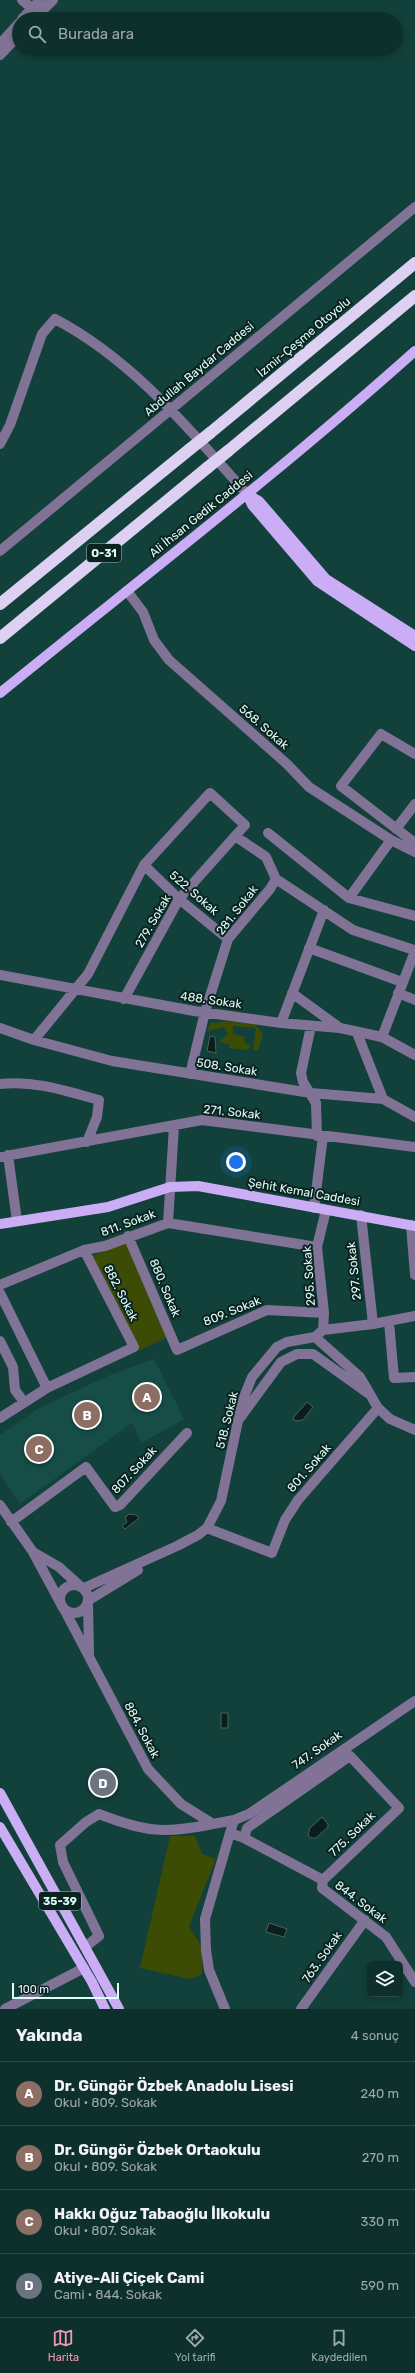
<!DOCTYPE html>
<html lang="tr">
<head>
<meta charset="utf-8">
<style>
  body { margin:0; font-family:Rubik,sans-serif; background:#173834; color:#f1f3f6 }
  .controls { position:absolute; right:12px; bottom:12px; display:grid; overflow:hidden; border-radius:6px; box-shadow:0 2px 6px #0003 }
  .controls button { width:36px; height:36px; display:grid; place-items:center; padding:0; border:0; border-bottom:1px solid #2e4b48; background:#0e302c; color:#f1f3f6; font:20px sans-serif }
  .scale { position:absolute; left:12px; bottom:10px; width:107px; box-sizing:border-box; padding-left:4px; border:2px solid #dffdf7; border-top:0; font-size:11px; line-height:14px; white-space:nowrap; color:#dffdf7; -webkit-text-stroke:3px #0b2320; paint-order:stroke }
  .you { position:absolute; left:236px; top:1162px; width:14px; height:14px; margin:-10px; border:3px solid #fff; border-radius:50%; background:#1a73e8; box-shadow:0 0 0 6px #1a73e833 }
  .badge { display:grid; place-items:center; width:26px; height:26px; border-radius:50%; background:#f19ab1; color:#fff; font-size:13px; font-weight:700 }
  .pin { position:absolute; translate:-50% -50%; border:2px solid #fff; box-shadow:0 1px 4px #0006 }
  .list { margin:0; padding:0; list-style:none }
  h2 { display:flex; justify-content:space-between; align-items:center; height:52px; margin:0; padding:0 16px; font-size:17px }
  h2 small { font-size:13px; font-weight:400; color:#9ba9a9 }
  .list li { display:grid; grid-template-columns:26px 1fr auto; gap:12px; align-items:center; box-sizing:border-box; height:64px; padding:0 16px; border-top:1px solid #2e4b48 }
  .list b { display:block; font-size:15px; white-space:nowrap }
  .list p { margin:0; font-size:13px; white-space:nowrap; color:#9ba9a9 }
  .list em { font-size:13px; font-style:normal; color:#9ba9a9 }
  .icon { flex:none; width:22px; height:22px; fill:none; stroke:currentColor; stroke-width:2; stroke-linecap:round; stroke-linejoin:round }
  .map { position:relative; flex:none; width:415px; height:2009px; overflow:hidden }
  .search { position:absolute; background:#0e302c; box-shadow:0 2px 6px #0003; left:12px; right:12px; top:12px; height:44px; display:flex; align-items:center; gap:10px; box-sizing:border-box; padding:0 14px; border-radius:22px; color:#9ba9a9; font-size:15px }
  .sheet { height:308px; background:#0e302c }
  nav { display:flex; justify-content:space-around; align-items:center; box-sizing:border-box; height:56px; border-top:1px solid #2e4b48; background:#0e302c; font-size:11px; color:#9ba9a9 }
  nav a { display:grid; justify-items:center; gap:2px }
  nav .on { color:#f19ab1 }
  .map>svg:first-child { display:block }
</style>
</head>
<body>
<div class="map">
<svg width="415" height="2009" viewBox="0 0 415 2009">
  <rect width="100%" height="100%" fill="#12403a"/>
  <!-- built -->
  <path fill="#164e47" d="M154,1359L184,1419L142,1443L132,1423L20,1504L0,1474V1435L39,1408L110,1375Z"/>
  <!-- green -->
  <path fill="#3c4c05" d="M223,1021L255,1024L263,1034L258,1050H253L256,1028L233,1026V1034L244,1036L245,1044L251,1045L248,1050L229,1048V1044L219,1042L228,1034L224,1027L207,1031L211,1022L217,1023Z
    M127,1241L170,1336L138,1351L91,1257Z
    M170,1836H195L202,1854L216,1859L189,1926L203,1949L202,1974L190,1979L140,1968Z"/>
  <!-- water -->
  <path fill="#0c1e1b" stroke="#4b615d" d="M210,1036L215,1037L216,1053L207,1051Z
    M307,1402L313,1407L303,1420L295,1421L293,1418Z
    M129,1514L136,1515L139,1518L125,1529L122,1526L127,1522L125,1518Z
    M221,1713H228V1728H221Z
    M322,1817L328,1824V1827L316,1838H311L308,1835L310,1828Z
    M269,1923L287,1929L284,1937L266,1932Z"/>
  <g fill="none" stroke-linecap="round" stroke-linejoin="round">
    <!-- minor -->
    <path stroke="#817396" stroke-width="10" d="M22,0L32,8
      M22,19L40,0
      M34,19L53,0
      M0,44L19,23
      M0,55L19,35
      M0,444L10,425L42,334L55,319C133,360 189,429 247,494
      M0,551L415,207
      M127,591L143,612L154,640L169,660L287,764L309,787L391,840L415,852
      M415,754L381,734L341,786L415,843
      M396,829L415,804
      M268,833L349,898L415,916
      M235,836L266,857L276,879L353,930L414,950
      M144,865L179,899L228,939
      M349,898L391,840
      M309,948L402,982
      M0,975L194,1011L281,1023L340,1028L382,1037L415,1055
      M292,993L340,1028
      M398,993L415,1000
      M281,1023L324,910
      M311,1026L301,1073L303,1082L316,1103L317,1136
      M0,1028L34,1040L112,1061L311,1093L383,1099L415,1117
      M357,1033L383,1099
      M382,1037L415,951
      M34,1040L88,974L144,865L210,793L245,825L179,899L124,999
      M190,1074L205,1012L228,939L270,889L276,879
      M0,1084C35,1080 66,1091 99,1100L97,1117L87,1142
      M8,1155L17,1221
      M0,1157L202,1120L415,1147
      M314,1208L323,1136
      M361,1215L373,1324
      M168,1223L174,1126
      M411,1225L415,1275
      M128,1236L177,1350L267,1310L324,1313
      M0,1285L84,1250L105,1246L168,1223L317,1247
      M0,1293L47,1388
      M389,1322L394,1378L415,1377
      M323,1330L373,1324L415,1316
      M315,1337L360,1377L378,1408L390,1419L415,1430
      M315,1337L323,1330L324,1313L317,1247L326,1210
      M0,1341L13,1367L15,1390L24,1402
      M0,1418L47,1388L134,1347L84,1250
      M240,1418L281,1362L297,1354H313L369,1394
      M0,1505L33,1552L60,1602
      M11,1522L86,1467L115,1507L120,1505L187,1433
      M207,1528L272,1553L285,1520L298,1500L378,1408
      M33,1552L59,1567L80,1586
      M60 1599a14 14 0 1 1 28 0a14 14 0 1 1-28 0Z
      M84,1588L177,1546L198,1535L207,1528L221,1501L242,1402L252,1377L277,1347L287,1342L315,1337
      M89,1600L138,1570
      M88,1604L89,1654
      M64,1609L148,1769L181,1804L213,1824L234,1820L249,1814L415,1701
      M234,1820L230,1833L244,1838L323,1880L322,1888L386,1937L415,1982
      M244,1838L247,1828L350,1756L399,1808L323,1880
      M85,1947L99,1936L63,1862L60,1845L86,1822L99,1814C145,1832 164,1834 213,1824
      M5,2009L84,1968
      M225,2009L209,1970L206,1950L205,1919L230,1833
      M301,2009L365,1920"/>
    <!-- major -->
    <path stroke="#caadf4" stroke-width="10" d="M247,494L252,505L317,581L415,646
      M247,494L259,501L326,579L415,636
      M0,693C139,580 282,470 415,351
      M0,1224L108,1207L170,1187L198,1186L415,1226
      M0,1793L119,2009
      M0,1827L92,1982L105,2009"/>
    <!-- highway -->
    <path stroke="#ddd0f2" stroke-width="12" d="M210,433L415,263
      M228,451L415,296
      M0,604L190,449
      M0,638L207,468"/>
    <!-- highway-bridge -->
    <path stroke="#ddd0f2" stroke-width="12" d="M190,449L210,433
      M207,468L228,451"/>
  </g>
  <g text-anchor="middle" stroke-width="4" stroke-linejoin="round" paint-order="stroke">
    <!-- shield labels -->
    <g fill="#0b2320" stroke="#9fbcb6" stroke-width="1">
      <rect x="87" y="544" width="34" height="18" rx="3"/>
      <rect x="39" y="1892" width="42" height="18" rx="3"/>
    </g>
    <g font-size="11" font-weight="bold" fill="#dffdf7">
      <text x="104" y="557">O-31</text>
      <text x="60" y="1905">35-39</text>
    </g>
    <!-- street labels -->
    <g font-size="12" fill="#dffdf7" stroke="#0b2320">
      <text transform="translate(304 337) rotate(-40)" y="4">İzmir-Çeşme Otoyolu</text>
      <text transform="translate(199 369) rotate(-40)" y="4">Abdullah Baydar Caddesi</text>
      <text transform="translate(201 514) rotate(-39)" y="4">Ali İhsan Gedik Caddesi</text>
      <text transform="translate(264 727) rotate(41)" y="4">568. Sokak</text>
      <text transform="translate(194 893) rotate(41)" y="4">522. Sokak</text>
      <text transform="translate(237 910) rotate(-52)" y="4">281. Sokak</text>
      <text transform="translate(153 921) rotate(-60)" y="4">279. Sokak</text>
      <text transform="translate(211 1000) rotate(8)" y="4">488. Sokak</text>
      <text transform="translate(227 1067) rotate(9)" y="4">508. Sokak</text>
      <text transform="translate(232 1112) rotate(6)" y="4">271. Sokak</text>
      <text transform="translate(304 1192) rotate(10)" y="4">Şehit Kemal Caddesi</text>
      <text transform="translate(128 1223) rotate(-20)" y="4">811. Sokak</text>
      <text transform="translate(354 1271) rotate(-96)" y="4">297. Sokak</text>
      <text transform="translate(309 1276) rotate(-94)" y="4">295. Sokak</text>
      <text transform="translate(165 1288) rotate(67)" y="4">880. Sokak</text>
      <text transform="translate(121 1293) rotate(63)" y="4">882. Sokak</text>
      <text transform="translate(232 1311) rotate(-22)" y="4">809. Sokak</text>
      <text transform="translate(227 1420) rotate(-76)" y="4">518. Sokak</text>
      <text transform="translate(309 1468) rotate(-49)" y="4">801. Sokak</text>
      <text transform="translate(134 1470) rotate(-47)" y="4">807. Sokak</text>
      <text transform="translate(142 1730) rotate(62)" y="4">884. Sokak</text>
      <text transform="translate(317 1750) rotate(-35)" y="4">747. Sokak</text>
      <text transform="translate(352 1834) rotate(-44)" y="4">775. Sokak</text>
      <text transform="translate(361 1902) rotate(37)" y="4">844. Sokak</text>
      <text transform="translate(322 1957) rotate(-55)" y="4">763. Sokak</text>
    </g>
  </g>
</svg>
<div class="controls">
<button><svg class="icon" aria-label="layers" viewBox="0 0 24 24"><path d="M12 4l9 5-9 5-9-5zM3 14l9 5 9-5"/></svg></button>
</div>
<div class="scale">100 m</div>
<div class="you"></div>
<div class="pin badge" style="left:147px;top:1397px;background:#8d6e63">A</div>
<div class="pin badge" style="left:87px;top:1415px;background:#8d6e63">B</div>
<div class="pin badge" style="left:39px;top:1449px;background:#8d6e63">C</div>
<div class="pin badge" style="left:103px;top:1783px;background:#6b7280">D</div>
<div class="search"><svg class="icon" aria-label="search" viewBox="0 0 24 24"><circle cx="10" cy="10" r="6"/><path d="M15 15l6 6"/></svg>Burada ara</div>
</div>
<section class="sheet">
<h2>Yakında<small>4 sonuç</small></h2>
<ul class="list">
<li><span class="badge" style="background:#8d6e63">A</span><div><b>Dr. Güngör Özbek Anadolu Lisesi</b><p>Okul · 809. Sokak</p></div><em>240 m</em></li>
<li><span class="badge" style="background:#8d6e63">B</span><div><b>Dr. Güngör Özbek Ortaokulu</b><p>Okul · 809. Sokak</p></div><em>270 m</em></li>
<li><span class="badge" style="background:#8d6e63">C</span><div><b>Hakkı Oğuz Tabaoğlu İlkokulu</b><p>Okul · 807. Sokak</p></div><em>330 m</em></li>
<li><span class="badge" style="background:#6b7280">D</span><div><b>Atiye-Ali Çiçek Cami</b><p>Cami · 844. Sokak</p></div><em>590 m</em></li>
</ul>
</section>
<nav>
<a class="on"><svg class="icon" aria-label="map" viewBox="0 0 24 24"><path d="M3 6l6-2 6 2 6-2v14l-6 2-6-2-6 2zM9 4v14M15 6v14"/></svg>Harita</a>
<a><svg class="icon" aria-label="directions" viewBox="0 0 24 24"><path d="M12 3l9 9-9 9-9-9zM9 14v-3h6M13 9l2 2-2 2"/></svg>Yol tarifi</a>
<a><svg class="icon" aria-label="saved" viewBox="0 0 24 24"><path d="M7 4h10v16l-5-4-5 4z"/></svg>Kaydedilen</a>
</nav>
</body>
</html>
